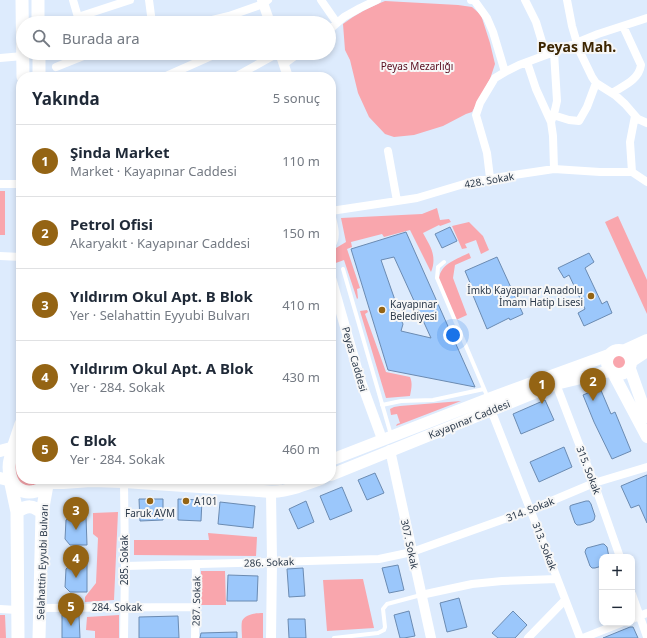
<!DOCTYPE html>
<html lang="tr">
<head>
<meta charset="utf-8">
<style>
  body { margin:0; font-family:"Noto Sans",sans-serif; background:#f6f6f7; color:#1f2937 }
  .controls { position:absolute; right:12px; bottom:12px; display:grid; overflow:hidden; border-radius:8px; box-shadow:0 2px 6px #0003 }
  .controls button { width:36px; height:36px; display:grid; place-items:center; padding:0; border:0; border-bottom:1px solid #e0e1e3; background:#fff; color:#1f2937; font:20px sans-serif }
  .you { position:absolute; left:453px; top:335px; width:14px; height:14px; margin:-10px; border:3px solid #fff; border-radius:50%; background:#1a73e8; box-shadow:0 0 0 6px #1a73e833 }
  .badge { display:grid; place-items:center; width:26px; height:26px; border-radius:50%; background:#946414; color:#fff; font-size:13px; font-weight:700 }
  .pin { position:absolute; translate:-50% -33px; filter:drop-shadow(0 1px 2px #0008) }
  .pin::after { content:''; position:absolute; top:21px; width:14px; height:12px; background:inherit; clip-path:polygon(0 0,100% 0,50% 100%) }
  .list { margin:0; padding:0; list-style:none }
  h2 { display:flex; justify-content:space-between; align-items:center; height:52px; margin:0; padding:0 16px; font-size:17px }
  h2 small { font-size:13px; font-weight:400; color:#747a83 }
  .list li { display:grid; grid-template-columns:26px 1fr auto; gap:12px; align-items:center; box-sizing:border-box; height:72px; padding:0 16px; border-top:1px solid #e0e1e3 }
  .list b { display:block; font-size:15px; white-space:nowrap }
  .list p { margin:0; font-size:13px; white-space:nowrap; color:#747a83 }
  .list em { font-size:13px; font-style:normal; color:#747a83 }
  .icon { flex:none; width:22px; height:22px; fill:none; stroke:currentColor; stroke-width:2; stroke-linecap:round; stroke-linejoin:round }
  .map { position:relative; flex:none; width:647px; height:638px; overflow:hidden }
  .search { position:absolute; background:#fff; box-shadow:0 2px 6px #0003; left:16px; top:16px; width:320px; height:44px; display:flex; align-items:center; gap:10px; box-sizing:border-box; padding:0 14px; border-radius:22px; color:#747a83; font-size:15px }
  .panel { position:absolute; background:#fff; box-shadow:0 2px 6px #0003; left:16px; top:72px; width:320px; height:412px; border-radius:16px }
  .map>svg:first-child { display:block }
</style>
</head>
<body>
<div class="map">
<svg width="647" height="638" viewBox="0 0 647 638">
  <rect width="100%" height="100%" fill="#ddebfd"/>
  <!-- green -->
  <path fill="#f9a6ad" d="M385,1L458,5L472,7L481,15L490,43L495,64L490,79L472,112L466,114L443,126L414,135L394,137L385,134L369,117L358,93L350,60L345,50L343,24C356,14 370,7 385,1Z
    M0,191H5V235H0Z
    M437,208L440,220L449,219L451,222L440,226L439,225L423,233C425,237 427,240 429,244C434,253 435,263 431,272L410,230L384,237L382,234L351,242L352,247L347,249L360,288L357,289L358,298L357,299L344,260L333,264L331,256V251L346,242L341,218L422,214Z
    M618,216L647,280V314L605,222Z
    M469,222L483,236L489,250L481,254L476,240L465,244L467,248L462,249L452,226Z
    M469,253L471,258L455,265L453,278L467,315L456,320L439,279C440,264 457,259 469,253Z
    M367,310L368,312L365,314L386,372L410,377C413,384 411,390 410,396L386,398L360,311Z
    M611 362a8 8 0 1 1 16 0a8 8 0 1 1-16 0Z
    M461,401L396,426L397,424L400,423L397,414L391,415L390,409L394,407L400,406Z
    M21,448V479H47L40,486H20L9,462Z
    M118,512L114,600L85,602V597L96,583L98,538L93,534V513Z
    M208,533L257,537L256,556L134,555V540H209Z
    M201,571H225L226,605H201Z
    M363,579L374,628L327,631L323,580Z
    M263,613V638H242C242,633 241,626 242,621C245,614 256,613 263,613Z
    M0,615H5L6,638H0Z
    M119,615V638H95V631L86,630L87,617Z"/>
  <!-- building -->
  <path fill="#9bc7fb" stroke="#6b8bb2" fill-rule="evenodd" d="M450,227L457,241L442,248L435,234Z
    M406,232L475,387L388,370L351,249ZM394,257L431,338L401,331L403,324L398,314L389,305L396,303L381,260Z
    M589,253L594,262L585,268L602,304L607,301L612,313L584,326L578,313L585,309L569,275L564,278L558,268Z
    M497,257L523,314L510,320L509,318L487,329L472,293L474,292L465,271Z
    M600,388L611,414L615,412L631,451L612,459L594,422L583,395Z
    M545,400L554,420L521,434L513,414Z
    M564,447L572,467L539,482L530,462Z
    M375,473L384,493L367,500L358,480Z
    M647,475V523L639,505L631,508L621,486Z
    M342,487L352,511L330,520L320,496Z
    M139,499H163V520L140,521Z
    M178,499L202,500L201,521L178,520Z
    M306,501L314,522L298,529L289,509Z
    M586,501H589L591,504L595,516L594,520L591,522L580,525H577L575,523L570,509V506L572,505Z
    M220,502L255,506L253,528L218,524Z
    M71,516H86L87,545H70L65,539L66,520Z
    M602,544H604L607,547L609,557H602V566L595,568H592L590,566L585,552L586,549L587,548Z
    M87,563V592H70L65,587L66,569L72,564Z
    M398,565L404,590L389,593L382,568Z
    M303,568L305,596L289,597L287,569Z
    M228,575L258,576L257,601H227Z
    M459,598L467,627L447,632L440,603Z
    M409,611L415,636L404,638H400L394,615Z
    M513,611L527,625L515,638H498L492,633Z
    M62,615H79L80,638H62Z
    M178,616L179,638H139V617Z
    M288,619H305L306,638H289Z
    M630,627H633L634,629L638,638H603Z
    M237,632V638H200L201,633Z"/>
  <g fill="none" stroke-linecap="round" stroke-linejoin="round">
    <!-- service -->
    <path stroke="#fff" stroke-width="4" d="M444,262L438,267L437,278L488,398
      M343,269L391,435
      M382,405L401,401L433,400L484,389
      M334,638L378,633L384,630L385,627L383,609L387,604L421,595"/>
    <!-- minor -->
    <path stroke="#fff" stroke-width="8" d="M73,0L78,17
      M149,0L152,23
      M321,0L337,23
      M471,0H474L487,18L493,32L505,72
      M525,0L536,22L546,55
      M567,0L572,26L579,50L592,77L596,83L615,95L625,104L638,119L647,123
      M80,23L78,17L130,0
      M200,23L229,16L263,4L268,0
      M329,30L344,17L360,8L377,0
      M0,58L23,56
      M527,62L536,89L551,122L553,136L554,169
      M284,64L299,53
      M56,67L91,53
      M164,77L218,53
      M235,77L278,53
      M612,93C623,86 639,80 641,65L623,26
      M553,115L569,120L579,121L587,107L596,83
      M551,122L555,110L557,101L554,52
      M388,151L397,201
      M632,172L630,142L635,116
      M490,178L487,153L476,115L480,103L495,78L505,72L519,65L554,52L598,34L647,18
      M0,184H21
      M331,211L417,198L474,181L554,169L600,172H632L647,182
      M0,256L21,257
      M556,384L594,483L620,557
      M491,410L552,565L580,638
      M124,482L125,566L124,638
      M125,566L379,559L412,552L530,510L594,483L647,467
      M632,594L647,637
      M421,595L472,584L502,581L557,579
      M39,608L196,607
      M0,609L17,610
      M632,619L647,613
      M195,638L196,564
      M528,638L565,600
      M583,638L621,623"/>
    <!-- tertiary -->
    <path stroke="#fff" stroke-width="10" d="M262,0L270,23
      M280,53L288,77
      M331,218C333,226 336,237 331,244
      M331,278L360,379L382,439
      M390,450L431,638
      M271,492L272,561L271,638"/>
    <!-- secondary -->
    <path stroke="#fff" stroke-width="12" d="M607 362a12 12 0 1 1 24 0a12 12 0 1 1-24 0Z
      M623,351L647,340
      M632,361L647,351
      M630,369L647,417
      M613,373L647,437
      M0,451L11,448
      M331,460L488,399L609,355
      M331,475L556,384L610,371
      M0,478L8,480
      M250,479L263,480L279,479
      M50,483H63L91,481L124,482L259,491C263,491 267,492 272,492C289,491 305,485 321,479"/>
    <!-- primary -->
    <path stroke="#fff" stroke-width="13" d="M22,0L23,77
      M38,0V23
      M39,53V77
      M21,442C0,458 8,499 36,491C42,489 47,486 51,481
      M14,445L21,424
      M11,484L17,512L18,638
      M17,512C27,505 33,505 42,513
      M39,638L42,513L47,485"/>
  </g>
  <!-- markers -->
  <g fill="#946414" stroke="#f7f7f7" stroke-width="1.5">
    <circle cx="591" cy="296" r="4"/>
    <circle cx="382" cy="310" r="4"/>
    <circle cx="150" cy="501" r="4"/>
    <circle cx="186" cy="501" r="4"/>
  </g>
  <g text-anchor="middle" stroke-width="4" stroke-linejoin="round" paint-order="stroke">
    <!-- park labels -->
    <g font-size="10" fill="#570c1e" stroke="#f7f7f7">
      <text x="417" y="70">Peyas Mezarlığı</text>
    </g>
    <!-- street labels -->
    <g font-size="10" fill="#2c3a4b" stroke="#f7f7f7">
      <text transform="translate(489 180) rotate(-10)" y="4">428. Sokak</text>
      <text transform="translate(355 359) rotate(74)" y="4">Peyas Caddesi</text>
      <text transform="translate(469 419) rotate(-22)" y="4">Kayapınar Caddesi</text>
      <text transform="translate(589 470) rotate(69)" y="4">315. Sokak</text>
      <text transform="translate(530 509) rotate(-21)" y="4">314. Sokak</text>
      <text transform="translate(410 544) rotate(78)" y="4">307. Sokak</text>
      <text transform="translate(545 546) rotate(69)" y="4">313. Sokak</text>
      <text transform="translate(124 560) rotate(-90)" y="4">285. Sokak</text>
      <text transform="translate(42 562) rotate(-88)" y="4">Selahattin Eyyubi Bulvarı</text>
      <text transform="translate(269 562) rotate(-2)" y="4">286. Sokak</text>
      <text transform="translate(196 601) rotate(-89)" y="4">287. Sokak</text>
      <text x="117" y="611">284. Sokak</text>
    </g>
    <!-- poi labels -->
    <g font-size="10" fill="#2c3a4b" stroke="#f7f7f7" text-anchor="start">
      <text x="583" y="294" text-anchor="end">İmkb Kayapınar Anadolu<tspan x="583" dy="12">İmam Hatip Lisesi</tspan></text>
      <text x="390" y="308">Kayapınar<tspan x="390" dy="12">Belediyesi</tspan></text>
      <text x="194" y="505">A101</text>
      <text x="150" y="517" text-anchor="middle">Faruk AVM</text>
    </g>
    <!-- district labels -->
    <g font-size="14" font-weight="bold" fill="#3c2500" stroke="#f7f7f7">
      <text x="577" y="52">Peyas Mah.</text>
    </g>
  </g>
</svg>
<div class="controls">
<button>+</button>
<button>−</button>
</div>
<div class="you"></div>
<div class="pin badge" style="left:542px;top:404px">1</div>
<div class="pin badge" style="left:593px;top:401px">2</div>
<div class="pin badge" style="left:76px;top:530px">3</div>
<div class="pin badge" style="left:76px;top:578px">4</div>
<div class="pin badge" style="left:71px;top:626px">5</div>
<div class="search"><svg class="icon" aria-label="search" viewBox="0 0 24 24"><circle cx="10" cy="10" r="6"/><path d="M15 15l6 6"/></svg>Burada ara</div>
<section class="panel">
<h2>Yakında<small>5 sonuç</small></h2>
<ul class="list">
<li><span class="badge">1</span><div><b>Şinda Market</b><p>Market · Kayapınar Caddesi</p></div><em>110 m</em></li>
<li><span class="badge">2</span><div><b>Petrol Ofisi</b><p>Akaryakıt · Kayapınar Caddesi</p></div><em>150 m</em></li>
<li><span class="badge">3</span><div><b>Yıldırım Okul Apt. B Blok</b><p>Yer · Selahattin Eyyubi Bulvarı</p></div><em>410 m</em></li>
<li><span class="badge">4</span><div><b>Yıldırım Okul Apt. A Blok</b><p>Yer · 284. Sokak</p></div><em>430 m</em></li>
<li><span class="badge">5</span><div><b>C Blok</b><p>Yer · 284. Sokak</p></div><em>460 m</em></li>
</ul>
</section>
</div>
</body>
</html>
